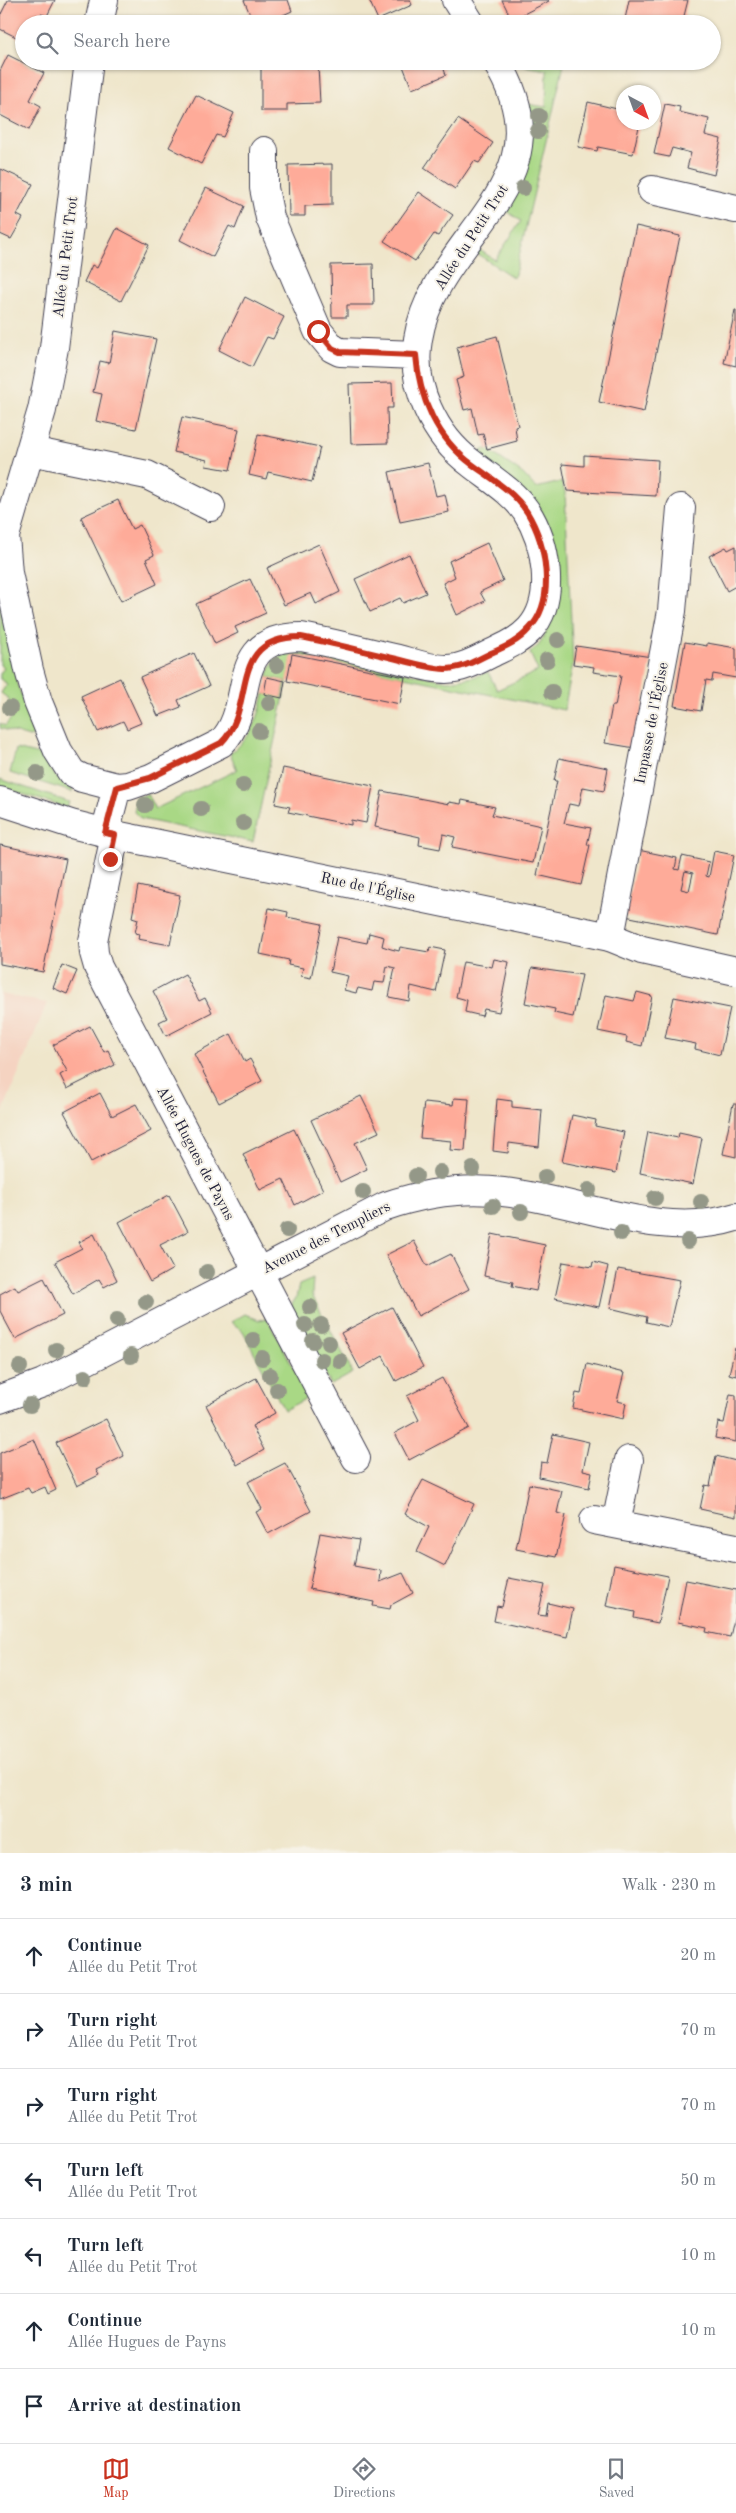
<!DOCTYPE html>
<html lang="en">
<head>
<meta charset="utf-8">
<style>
  body { margin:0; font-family:"Old Standard TT",serif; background:#f6f6f7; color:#1f2937 }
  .compass { position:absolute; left:616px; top:85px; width:45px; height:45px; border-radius:50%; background:#fff; box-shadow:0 1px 4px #0004; rotate:139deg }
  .stop { position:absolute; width:15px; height:15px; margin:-11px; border:4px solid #c8321e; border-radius:50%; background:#fff }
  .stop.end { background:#c8321e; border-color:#fff; box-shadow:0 1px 5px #0008 }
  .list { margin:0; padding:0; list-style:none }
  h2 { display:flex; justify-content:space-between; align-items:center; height:65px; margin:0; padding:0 20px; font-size:21px }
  h2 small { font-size:16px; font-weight:400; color:#747a83 }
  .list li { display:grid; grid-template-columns:32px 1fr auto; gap:15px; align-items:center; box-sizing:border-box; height:75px; padding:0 20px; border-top:1px solid #e0e1e3 }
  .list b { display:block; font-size:19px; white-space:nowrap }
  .list p { margin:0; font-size:16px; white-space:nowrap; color:#747a83 }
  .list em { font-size:16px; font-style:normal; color:#747a83 }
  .icon { flex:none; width:28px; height:28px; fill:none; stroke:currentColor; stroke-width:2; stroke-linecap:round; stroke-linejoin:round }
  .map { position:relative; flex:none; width:736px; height:1853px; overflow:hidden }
  .search { position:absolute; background:#fff; box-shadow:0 1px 4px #0004; left:15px; right:15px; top:15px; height:55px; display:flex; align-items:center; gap:12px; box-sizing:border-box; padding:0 18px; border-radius:28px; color:#747a83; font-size:19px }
  .sheet { height:590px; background:#fff }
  nav { display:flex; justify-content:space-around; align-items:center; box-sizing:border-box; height:70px; border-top:1px solid #e0e1e3; background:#fff; font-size:14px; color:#747a83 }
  nav a { display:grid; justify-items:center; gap:2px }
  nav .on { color:#c8321e }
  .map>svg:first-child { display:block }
</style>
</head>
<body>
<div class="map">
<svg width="736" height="1853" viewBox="0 0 736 1853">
  <rect width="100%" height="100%" fill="#f7f3e8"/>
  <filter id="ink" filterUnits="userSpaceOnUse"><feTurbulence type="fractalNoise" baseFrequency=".02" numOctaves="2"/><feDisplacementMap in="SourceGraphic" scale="10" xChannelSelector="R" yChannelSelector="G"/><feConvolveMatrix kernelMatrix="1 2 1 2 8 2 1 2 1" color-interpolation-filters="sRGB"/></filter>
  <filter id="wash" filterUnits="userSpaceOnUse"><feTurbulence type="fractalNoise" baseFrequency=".0096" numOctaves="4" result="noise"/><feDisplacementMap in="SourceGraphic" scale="20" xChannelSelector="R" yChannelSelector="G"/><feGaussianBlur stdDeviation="1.12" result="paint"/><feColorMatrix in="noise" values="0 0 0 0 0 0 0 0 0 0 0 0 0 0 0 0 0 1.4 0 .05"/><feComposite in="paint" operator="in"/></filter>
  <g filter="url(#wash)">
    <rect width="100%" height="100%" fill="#efe6cb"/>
    <!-- built -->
    <path fill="#f5d3c1" d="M0,994L47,1003L0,1118Z"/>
    <!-- green -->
    <path fill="#a9d885" stroke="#667d60" d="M511,61L564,64L514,278L476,253L478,249L495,260L521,221L505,210L525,173L529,142L527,104L546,107L547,70L513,64Z
      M487,449L523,474L536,488L561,482L565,492L573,664L564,710L293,654L253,842L141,819L134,812L137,798L147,794L155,809L237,770L230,753C252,738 258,720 264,694L282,697L285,681L267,677C271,663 279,654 293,650L448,681L474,677L488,672L497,690L538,671L530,653L539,645L554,616L556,579L479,456L482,450Z
      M0,594L17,684L37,735L29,737L0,728V723L5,726L13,716L4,709L10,700L1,693L7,684L0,679V674L4,668L0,665Z
      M16,749L44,756C51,770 56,782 73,788L72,792L10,773Z
      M0,779L69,802L67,808L0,787Z
      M313,1279L312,1295L353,1373L331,1385L290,1307L296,1298L299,1285Z
      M245,1314L259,1320L267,1318L309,1397L284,1410L243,1331L231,1322Z"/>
    <g id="blocks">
      <!-- building -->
      <path fill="#feab99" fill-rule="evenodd" d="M8,0H55L47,16L41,14L36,24H24V41L0,29V16Z
        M244,0H288L292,11L263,24H254Z
        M369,0H410L412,5L378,20Z
        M502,0H548L549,1L512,20Z
        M629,0H688L682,24L657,19L656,24H624Z
        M8,55L44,73L30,100L41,106L29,130L0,115V71Z
        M401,61H441L446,75L412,89Z
        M318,66L320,103L287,104V111H261V68Z
        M196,95L234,113L223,137L216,135L201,164L169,147Z
        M588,102L617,109L619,103L624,104V122H640L633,154L598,147L597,151L578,147Z
        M665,104L680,107L679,112L709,119L705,135L721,139L714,175L687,168L691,153L672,148L669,157L654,154Z
        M458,119L493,143L479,163L474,161L455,189L424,168Z
        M332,164V205L305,206V216H289L288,165Z
        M1,169L33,184L17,215L23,218L11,239L0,234Z
        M206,188L244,206L235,229L229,226L213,257L180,240Z
        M419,192L453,215L438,236L434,234L415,261L384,241Z
        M636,226L680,236L644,412L599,402Z
        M117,228L149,245L121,301L84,282L92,265L97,268Z
        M373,264L374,305H347V317H332L331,265Z
        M245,297L284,317L273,339L267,337L252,367L219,350Z
        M735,310H736V366L724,363Z
        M115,331L156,339L136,429L96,421L102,394L93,392L100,361L109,363Z
        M497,336L518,426L515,427L517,441L487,449L483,434L478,435L472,408L464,410L456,380L464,377L457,347Z
        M392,383L393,408H387L388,443L351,444L349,384Z
        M182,417L239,429L230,470L206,466L207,460L174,452Z
        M258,434L320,447L312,482L268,472L266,479L249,475Z
        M584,455L658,460L656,496L567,491L562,464L584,466Z
        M428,463L436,496L445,494L449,512L400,522L389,472Z
        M118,500L132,529L140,525L148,542L154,555L146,559L157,584L121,601L81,517Z
        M487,543L503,581L480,592L485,601L457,615L443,583L455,577L449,561Z
        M319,544L340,592L316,604L311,593L284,605L267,568Z
        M736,546V586L727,591L709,556L726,547L728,550Z
        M409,554L426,593L403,603L400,598L370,612L355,579Z
        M250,579L266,613L235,627L238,633L215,644L196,604Z
        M685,642L707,646V643L736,648V678L713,674L712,681L706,680L701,711L674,706Z
        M576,646L652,657L635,748L605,743L612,706H615L621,676L593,672L594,667L573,664Z
        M194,653L209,686L178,700L181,707L158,716L140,677Z
        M292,654L405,677L400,704L287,681Z
        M267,677L285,681L282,698L264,694Z
        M120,678L141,723L127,729L123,721L98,732L81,696Z
        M559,758L608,768L604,791L583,787L579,806L569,804L564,823L591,828L587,845H590L581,885L537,875L557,781H554Z
        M283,768L373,786L366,823L351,820V825L288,812L290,807L275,804Z
        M382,791L449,804V802L461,804L462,800L495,807L492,815L541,826L533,863L452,847L455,837L443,834L440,849L419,845L420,837L375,827Z
        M0,845L66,859L43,972L0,964Z
        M638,850L677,858L675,869L679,870L682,856L709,862L706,876L709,877L714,851L734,855L718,935L625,916ZM685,871L693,873L689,891L681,889Z
        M138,886L180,895L170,945L138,939L140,934L135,933L138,919L132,917Z
        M269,908L288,912L287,917L322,924L311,978L301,976L303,968L288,965L289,960L260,954Z
        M369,933L384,937L382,946L391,949L399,951L400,947L429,952L430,947L445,950L436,992L411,986L409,1001L389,997L395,968L387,966L384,983L374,982L372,991L358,988L356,993L344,990L348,976L330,972L337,937L367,943Z
        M494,959L509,962L499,1012L484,1009L482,1016L465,1012L467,1000L456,997L463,962L492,967Z
        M62,965L77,971L67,994L53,988Z
        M532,968L582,975L573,1017L554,1013L555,1009L525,1003Z
        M185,974L199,1001L205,998L212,1012L166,1036L159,1022L167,1018L153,991Z
        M637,992L652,996L642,1046L626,1042L627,1037L598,1031L606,995L634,1001Z
        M674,997L730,1008L720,1055L695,1049L696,1044L665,1038Z
        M90,1026L104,1052L108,1050L115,1065L67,1089L60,1075L67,1071L53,1045Z
        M231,1034L245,1062L250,1059L262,1081L219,1103L194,1054Z
        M100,1093L112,1116L136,1104L151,1131L91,1162L64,1112Z
        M361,1096L379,1132L355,1143L367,1169L340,1182L311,1120Z
        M454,1098L469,1099L465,1151L450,1150L451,1141L420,1138L424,1102L453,1105Z
        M497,1099L512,1101V1107L542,1110L539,1147L509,1143L508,1153L493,1151Z
        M733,1104H736V1157L723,1154Z
        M572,1115L596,1120L595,1126L624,1132L616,1173L562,1162Z
        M294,1129L323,1190L295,1205L283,1179L260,1190L243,1154Z
        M648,1132L678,1138L679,1133L702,1138L693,1184L640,1173Z
        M169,1195L188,1231L160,1245L173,1269L150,1282L119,1222Z
        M94,1234L117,1280L104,1287L99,1279L73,1294L55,1262L82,1248L79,1242Z
        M492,1234L545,1245L536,1291L512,1286L513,1282L484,1276Z
        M414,1241L427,1266L451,1254L469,1289L418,1316L386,1255Z
        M563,1262L592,1267L593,1262L608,1266L599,1307L555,1298Z
        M618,1269L680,1280L669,1327L646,1322L647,1317L610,1308Z
        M44,1278L63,1315L15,1339L0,1311V1294L15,1286L18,1291Z
        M392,1307L423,1367L396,1381L383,1356L360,1369L341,1333Z
        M735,1348H736V1376L729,1374Z
        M587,1364L624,1373L617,1401L626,1403L623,1419L573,1408L576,1393L581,1394Z
        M256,1378L275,1413L252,1426L264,1450L237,1465L206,1405Z
        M442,1378L469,1428L409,1460L395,1433L419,1420L407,1396Z
        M730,1394L736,1395V1442L715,1438L718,1422L724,1423Z
        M106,1419L124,1456L96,1470L99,1475L77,1486L56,1443Z
        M553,1434L589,1442L583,1470L592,1472L589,1488L539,1477L541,1462L547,1463Z
        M34,1439L56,1490L48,1494L45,1487L31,1493L28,1488L0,1499V1453Z
        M716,1456L736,1461V1517L700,1509L705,1485L710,1486Z
        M285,1463L311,1511L268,1534L256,1512L262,1509L248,1482Z
        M423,1480L474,1504L445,1566L417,1552L429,1527L405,1514Z
        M529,1484L562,1491L557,1513L566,1515L556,1557L516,1549Z
        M320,1533L359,1540L354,1566L381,1571L380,1582L403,1573L413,1593L391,1605L390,1609L373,1606L374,1602L309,1589Z
        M614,1565L668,1576L658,1623L634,1618L635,1612L606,1606Z
        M509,1578L545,1585L538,1615L546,1616L548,1603L573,1609L567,1637L494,1621L497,1606L502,1607Z
        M686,1580L736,1590V1610L730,1637L706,1632L707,1628L678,1622Z"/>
    </g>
  </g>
  <g filter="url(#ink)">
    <use href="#blocks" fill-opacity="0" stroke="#413f51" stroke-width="1"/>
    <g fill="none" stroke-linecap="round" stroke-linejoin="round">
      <defs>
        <path id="minor" d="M456,0L471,24
          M99,24L104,0
          M89,61L54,348L42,410L5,536L8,573L29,670L38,702L58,751L72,773L82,778L117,787L128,786L151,778L221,743C258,707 225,637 301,637C334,643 366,652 398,659C413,663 430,669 446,669C462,669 478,660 492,653C506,646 519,641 530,629C557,599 546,542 526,511C512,491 491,479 472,464C434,436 410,386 418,339C434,234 573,184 496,61
          M264,151V188L270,218L318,331L332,348L340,352L416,355
          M652,190L736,209
          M31,451L147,475L211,507
          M105,833L117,787
          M115,835L93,941L94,953L98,967L356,1458
          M610,937L672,611L681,508
          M0,1399L43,1383L386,1206C425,1193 462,1187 503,1192C578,1200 661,1241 736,1217
          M594,1520L736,1548
          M616,1524L629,1460"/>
        <path id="tertiary" d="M0,801L71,824L115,835L610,937L642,950L736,971"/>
      </defs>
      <!-- minor casing -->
      <use href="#minor" stroke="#413f51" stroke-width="30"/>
      <!-- tertiary casing -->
      <use href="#tertiary" stroke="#413f51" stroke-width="30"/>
      <!-- minor -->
      <use href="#minor" stroke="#fff" stroke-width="28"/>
      <!-- tertiary -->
      <use href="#tertiary" stroke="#fff" stroke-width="28"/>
    </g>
    <!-- trees -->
    <g fill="#949888">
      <circle cx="539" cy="116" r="8"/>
      <circle cx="538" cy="131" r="8"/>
      <circle cx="523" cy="188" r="8"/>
      <circle cx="558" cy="640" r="8"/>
      <circle cx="547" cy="660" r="8"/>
      <circle cx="277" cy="665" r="8"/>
      <circle cx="552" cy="692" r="8"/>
      <circle cx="269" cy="703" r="8"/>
      <circle cx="10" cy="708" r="8"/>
      <circle cx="259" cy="731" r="8"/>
      <circle cx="37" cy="773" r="8"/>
      <circle cx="243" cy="785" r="8"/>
      <circle cx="145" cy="805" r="8"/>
      <circle cx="201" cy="809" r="8"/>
      <circle cx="243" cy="823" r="8"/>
      <circle cx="473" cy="1169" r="8"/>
      <circle cx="440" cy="1172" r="8"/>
      <circle cx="416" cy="1176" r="8"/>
      <circle cx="545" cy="1177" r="8"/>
      <circle cx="589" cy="1190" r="8"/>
      <circle cx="363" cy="1192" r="8"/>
      <circle cx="655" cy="1198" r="8"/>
      <circle cx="701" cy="1202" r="8"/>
      <circle cx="493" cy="1206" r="8"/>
      <circle cx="521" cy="1212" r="8"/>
      <circle cx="287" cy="1230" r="8"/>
      <circle cx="621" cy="1233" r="8"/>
      <circle cx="688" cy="1241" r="8"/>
      <circle cx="207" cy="1272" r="8"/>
      <circle cx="146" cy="1302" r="8"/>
      <circle cx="310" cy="1307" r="8"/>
      <circle cx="117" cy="1320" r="8"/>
      <circle cx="305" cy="1325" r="8"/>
      <circle cx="321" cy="1325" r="8"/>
      <circle cx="253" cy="1340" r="8"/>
      <circle cx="313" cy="1341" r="8"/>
      <circle cx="329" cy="1343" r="8"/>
      <circle cx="56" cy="1350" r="8"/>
      <circle cx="131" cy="1356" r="8"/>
      <circle cx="262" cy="1358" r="8"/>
      <circle cx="322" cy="1360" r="8"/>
      <circle cx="340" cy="1361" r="8"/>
      <circle cx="20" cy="1367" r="8"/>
      <circle cx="270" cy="1375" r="8"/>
      <circle cx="85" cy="1377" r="8"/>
      <circle cx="277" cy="1390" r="8"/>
      <circle cx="30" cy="1405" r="8"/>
    </g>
  </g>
  <g fill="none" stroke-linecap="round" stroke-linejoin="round" filter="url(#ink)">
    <!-- route -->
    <path stroke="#c8321e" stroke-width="6" d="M110,859L115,835L105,833L117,787L150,778L221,743C258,707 225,637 301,637C333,643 365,652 397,659C413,663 429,668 445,669C462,669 477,660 491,653C505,647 519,641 529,629C557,600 546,543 527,512C513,491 492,479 473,465C437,439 419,398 416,355L340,352L332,348L318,331"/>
  </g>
  <g text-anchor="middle" stroke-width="4" stroke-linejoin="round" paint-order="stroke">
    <!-- street labels -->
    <g font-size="15" fill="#22223b" stroke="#f7f3e8">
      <text transform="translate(471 237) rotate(-57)" y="5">Allée du Petit Trot</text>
      <text transform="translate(65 257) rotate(-83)" y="5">Allée du Petit Trot</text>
      <text transform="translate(651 723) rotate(-79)" y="5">Impasse de l'Église</text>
      <text transform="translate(368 887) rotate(12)" y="5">Rue de l'Église</text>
      <text transform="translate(196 1153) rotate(62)" y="5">Allée Hugues de Payns</text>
      <text transform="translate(326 1237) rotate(-27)" y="5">Avenue des Templiers</text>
    </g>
  </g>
</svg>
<svg class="compass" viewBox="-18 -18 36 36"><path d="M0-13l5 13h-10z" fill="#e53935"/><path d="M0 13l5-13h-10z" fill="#747a83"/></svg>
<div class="stop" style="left:318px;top:331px"></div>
<div class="stop end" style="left:110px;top:859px"></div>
<div class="search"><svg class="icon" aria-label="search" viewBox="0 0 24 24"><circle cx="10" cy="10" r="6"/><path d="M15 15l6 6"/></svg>Search here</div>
</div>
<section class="sheet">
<h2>3 min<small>Walk · 230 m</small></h2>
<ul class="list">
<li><svg class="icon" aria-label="ahead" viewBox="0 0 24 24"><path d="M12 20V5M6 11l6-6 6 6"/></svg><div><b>Continue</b><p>Allée du Petit Trot</p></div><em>20 m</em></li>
<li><svg class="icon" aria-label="right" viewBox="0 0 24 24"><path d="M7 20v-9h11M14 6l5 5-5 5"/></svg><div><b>Turn right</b><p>Allée du Petit Trot</p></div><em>70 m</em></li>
<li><svg class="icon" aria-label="right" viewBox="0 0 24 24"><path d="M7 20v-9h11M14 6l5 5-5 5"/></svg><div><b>Turn right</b><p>Allée du Petit Trot</p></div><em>70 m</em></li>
<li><svg class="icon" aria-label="left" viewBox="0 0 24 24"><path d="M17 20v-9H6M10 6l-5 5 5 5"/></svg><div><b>Turn left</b><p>Allée du Petit Trot</p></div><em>50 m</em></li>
<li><svg class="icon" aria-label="left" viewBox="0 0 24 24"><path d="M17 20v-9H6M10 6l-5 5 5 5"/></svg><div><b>Turn left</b><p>Allée du Petit Trot</p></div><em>10 m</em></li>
<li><svg class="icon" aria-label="ahead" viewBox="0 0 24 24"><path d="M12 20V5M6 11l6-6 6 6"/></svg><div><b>Continue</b><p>Allée Hugues de Payns</p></div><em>10 m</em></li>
<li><svg class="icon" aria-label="arrive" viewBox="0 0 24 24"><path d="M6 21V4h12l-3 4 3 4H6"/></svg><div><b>Arrive at destination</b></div></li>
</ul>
</section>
<nav>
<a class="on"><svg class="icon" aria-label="map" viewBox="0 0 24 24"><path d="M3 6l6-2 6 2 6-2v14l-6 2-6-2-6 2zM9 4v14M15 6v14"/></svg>Map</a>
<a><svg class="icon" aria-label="directions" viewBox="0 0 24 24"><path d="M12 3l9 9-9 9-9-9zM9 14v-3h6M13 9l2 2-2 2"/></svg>Directions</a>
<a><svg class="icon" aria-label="saved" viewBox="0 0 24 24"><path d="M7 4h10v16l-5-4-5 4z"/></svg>Saved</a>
</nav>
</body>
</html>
